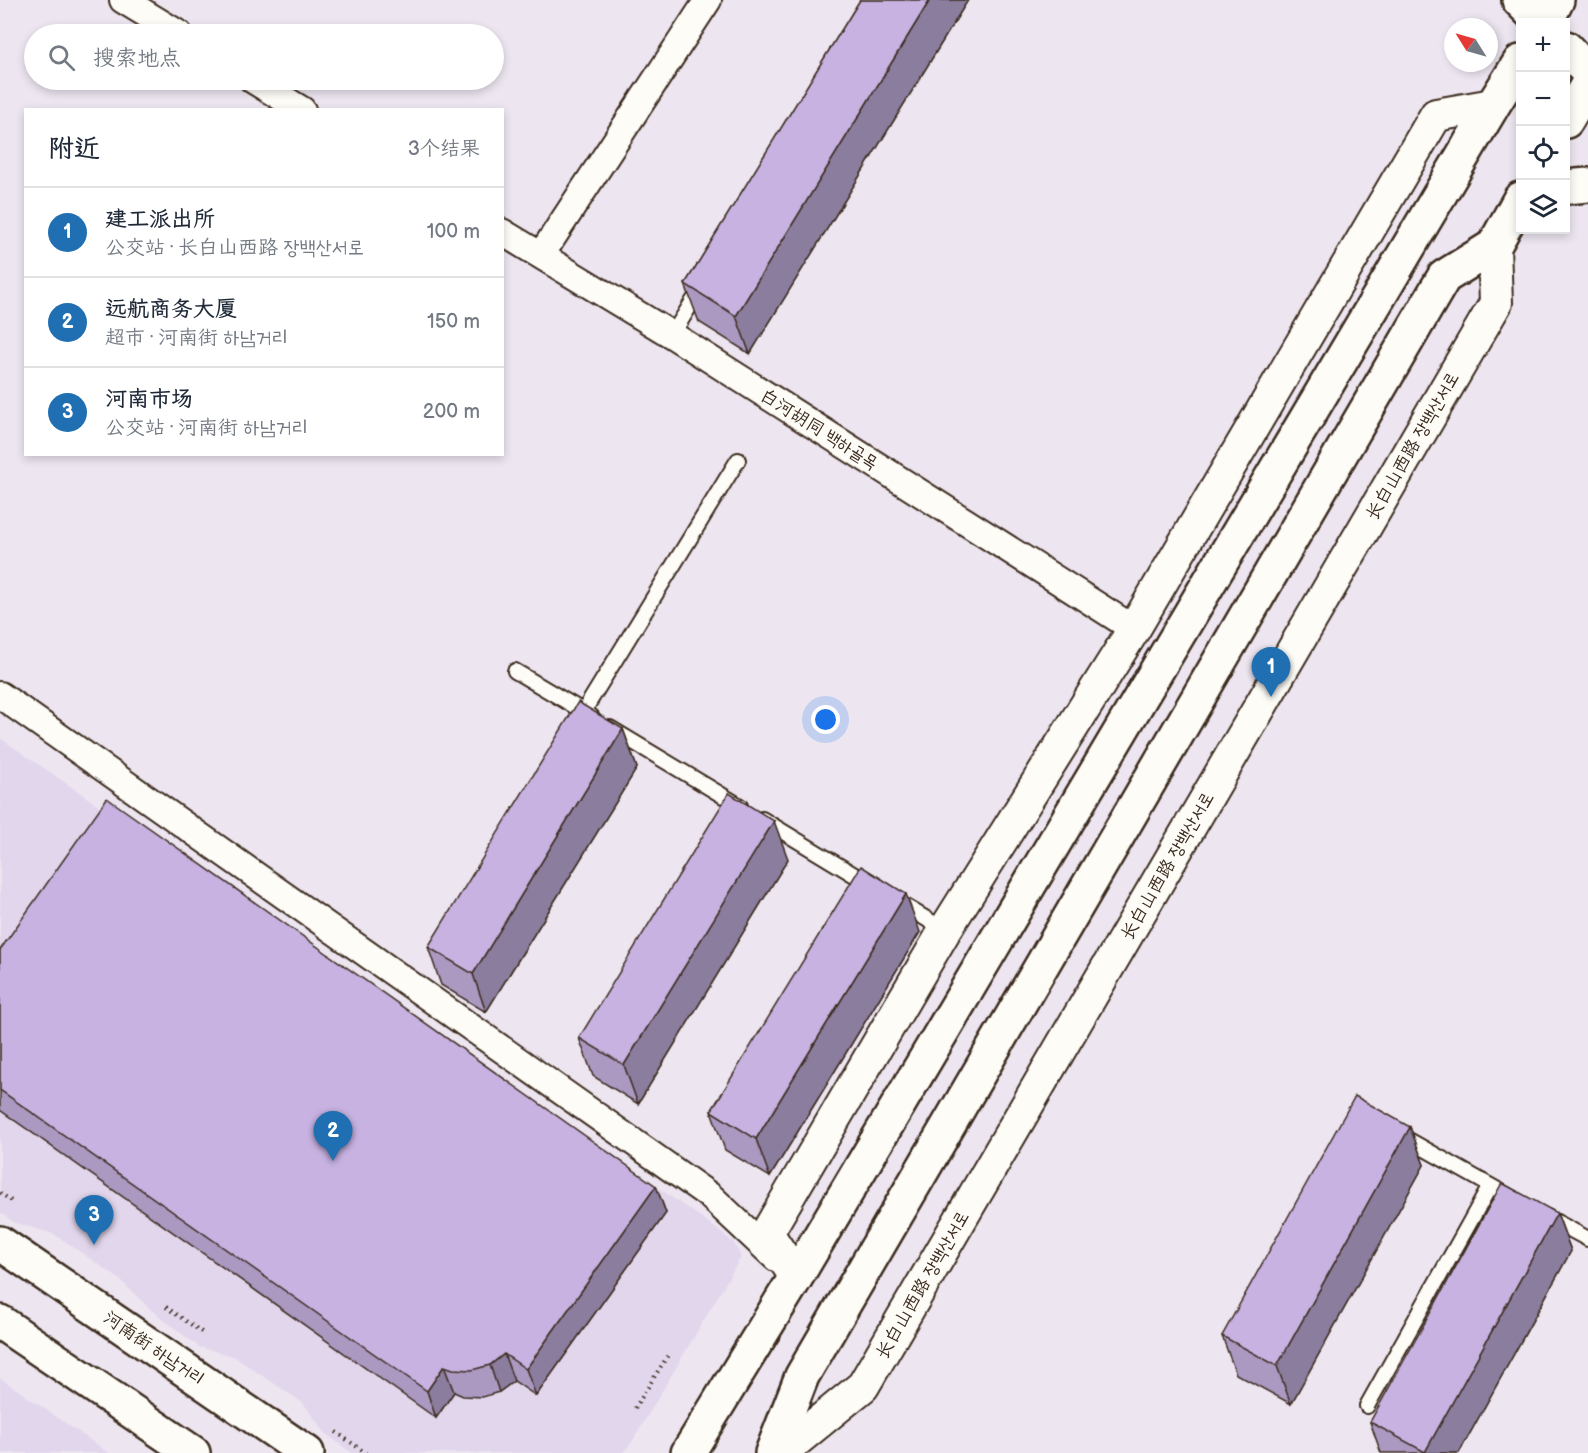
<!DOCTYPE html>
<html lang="zh">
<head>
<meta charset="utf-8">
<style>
  body { margin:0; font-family:"Balsamiq Sans","LXGW WenKai TC","Poor Story",sans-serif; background:#f6f6f7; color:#1f2937 }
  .controls { position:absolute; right:18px; top:18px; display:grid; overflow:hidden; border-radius:0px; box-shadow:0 3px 9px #0003 }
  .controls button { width:54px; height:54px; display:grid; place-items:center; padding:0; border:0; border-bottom:2px solid #e0e1e3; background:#fff; color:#1f2937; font:30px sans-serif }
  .compass { position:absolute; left:1444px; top:18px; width:54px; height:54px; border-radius:50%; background:#fff; box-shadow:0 3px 9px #0003; rotate:307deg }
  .you { position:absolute; left:826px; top:720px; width:21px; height:21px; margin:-15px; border:4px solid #fff; border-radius:50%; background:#1a73e8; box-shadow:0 0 0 9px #1a73e833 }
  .badge { display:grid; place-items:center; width:39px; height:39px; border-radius:50%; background:#1f6fb2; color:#fff; font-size:20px; font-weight:700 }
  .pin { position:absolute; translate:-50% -50px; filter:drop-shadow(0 2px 3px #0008) }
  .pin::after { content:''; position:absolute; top:32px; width:21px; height:18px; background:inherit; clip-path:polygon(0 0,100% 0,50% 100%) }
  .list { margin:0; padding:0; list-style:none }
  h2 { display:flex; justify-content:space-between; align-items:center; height:78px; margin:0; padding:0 24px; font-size:26px }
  h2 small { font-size:20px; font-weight:400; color:#747a83 }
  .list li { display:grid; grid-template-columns:39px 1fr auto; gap:18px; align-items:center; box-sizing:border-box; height:90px; padding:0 24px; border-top:2px solid #e0e1e3 }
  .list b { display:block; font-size:22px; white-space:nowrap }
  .list p { margin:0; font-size:20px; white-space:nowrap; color:#747a83 }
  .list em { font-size:20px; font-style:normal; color:#747a83 }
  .icon { flex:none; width:33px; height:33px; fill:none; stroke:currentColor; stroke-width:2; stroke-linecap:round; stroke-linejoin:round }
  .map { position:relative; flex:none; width:1588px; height:1453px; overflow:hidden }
  .search { position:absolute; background:#fff; box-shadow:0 3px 9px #0003; left:24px; top:24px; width:480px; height:66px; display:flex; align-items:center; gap:15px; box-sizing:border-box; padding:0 21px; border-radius:33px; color:#747a83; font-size:22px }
  .panel { position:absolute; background:#fff; box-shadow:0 3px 9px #0003; left:24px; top:108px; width:480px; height:348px; border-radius:0px }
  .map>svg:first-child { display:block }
</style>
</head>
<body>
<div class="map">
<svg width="1588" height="1453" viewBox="0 0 1588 1453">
  <rect width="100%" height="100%" fill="#ede6f1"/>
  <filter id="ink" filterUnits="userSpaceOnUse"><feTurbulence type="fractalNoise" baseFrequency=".0167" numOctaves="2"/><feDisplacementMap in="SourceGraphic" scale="12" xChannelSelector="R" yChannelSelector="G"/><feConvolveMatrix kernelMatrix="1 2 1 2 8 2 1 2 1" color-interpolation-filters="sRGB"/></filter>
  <g filter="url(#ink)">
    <!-- built -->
    <path fill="#e2d6ec" d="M0,738L705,1220L734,1243L741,1257L631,1444L622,1453H352L326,1434L303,1403L233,1356L199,1347L150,1309L118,1278L54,1234L15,1223L0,1212Z
      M0,1378L109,1453H0Z"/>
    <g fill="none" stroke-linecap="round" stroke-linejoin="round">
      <defs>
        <path id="service" d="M672,335L701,288
          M515,671L591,716
          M577,722L738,460
          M610,728L740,806
          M762,819L871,885
          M898,902L945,930
          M1400,1135L1514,1199
          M1547,1217L1588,1239
          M1367,1406L1490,1186"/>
        <path id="minor" d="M123,0L179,34
          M253,80L302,110
          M502,232L672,335L1134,629
          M541,255L708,0
          M0,695L710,1196L776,1258"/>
        <path id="tertiary" d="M796,1277L767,1233L945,930L1134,629L1436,115L1493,105
          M781,1453L863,1386L1496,303L1494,246"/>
        <path id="secondary" d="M1519,0L1541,22
          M1566,48L1588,72"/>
        <path id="primary" d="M1546,22L1557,0
          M1566,121L1588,84
          M1566,187L1588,185
          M0,1243L307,1453
          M0,1322L193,1453
          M688,1453L796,1277L1493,105L1520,62
          M772,1453L802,1376L1444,277L1494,246L1520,199"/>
      </defs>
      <!-- service casing -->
      <use href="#service" stroke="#3b2a1e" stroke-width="18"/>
      <!-- minor casing -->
      <use href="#minor" stroke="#3b2a1e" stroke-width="30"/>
      <!-- tertiary casing -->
      <use href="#tertiary" stroke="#3b2a1e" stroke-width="36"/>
      <!-- secondary casing -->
      <use href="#secondary" stroke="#3b2a1e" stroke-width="38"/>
      <!-- primary casing -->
      <use href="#primary" stroke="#3b2a1e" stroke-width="38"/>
      <!-- path -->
      <path stroke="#3b2a1e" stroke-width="4" stroke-dasharray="1.5 4.5" stroke-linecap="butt" d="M0,1193L13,1202
        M166,1307L203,1333
        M635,1408L670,1352
        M336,1432L366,1453"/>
      <!-- service -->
      <use href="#service" stroke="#fdfcf7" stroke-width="14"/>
      <!-- minor -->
      <use href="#minor" stroke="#fdfcf7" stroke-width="26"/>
      <!-- tertiary -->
      <use href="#tertiary" stroke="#fdfcf7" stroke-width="32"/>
      <!-- secondary -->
      <use href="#secondary" stroke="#fdfcf7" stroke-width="33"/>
      <!-- primary -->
      <use href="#primary" stroke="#fdfcf7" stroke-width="33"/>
    </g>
    <!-- wall -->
    <path fill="#ab99c2" stroke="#3b2a1e" stroke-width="1.5" d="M860,0H968L750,354L699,322L685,284Z
      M623,729L637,768L486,1012L441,985L428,947Z
      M788,859L638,1104L593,1076L579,1038Z
      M920,932L770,1177L725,1150L711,1111Z
      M0,950L656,1186L666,1213L536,1396L514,1381L499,1392L482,1397L463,1396L454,1392L436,1418L0,1110Z
      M1410,1127L1424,1165L1291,1404L1236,1374L1222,1336Z
      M1557,1213L1571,1251L1459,1453H1381L1370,1422Z"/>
    <!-- shaded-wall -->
    <path fill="#8b7d9e" stroke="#3b2a1e" stroke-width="1.5" d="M930,0H968L750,354L736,316Z
      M623,729L637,768L486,1012L473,974Z
      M774,821L788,859L638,1104L624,1065Z
      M906,894L920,932L770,1177L756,1139Z
      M1410,1127L1424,1165L1291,1404L1277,1366Z
      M656,1186L666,1213L536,1396L526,1369Z
      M1557,1213L1571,1251L1459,1453H1425V1452Z
      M504,1354L514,1381L499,1392L490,1365Z
      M444,1366L454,1392L436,1418L427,1391Z"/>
    <!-- building -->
    <path fill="#c7b2e2" stroke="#3b2a1e" stroke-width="1.5" d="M860,0H930L736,316L685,284Z
      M578,702L623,729L473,974L428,947Z
      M729,793L774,821L624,1065L579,1038Z
      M107,798L656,1186L526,1369L504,1354L490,1365L472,1370L453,1369L444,1366L427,1391L0,1090V950Z
      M861,866L906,894L756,1139L711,1111Z
      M1355,1096L1410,1127L1277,1366L1222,1336Z
      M1502,1183L1557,1213L1425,1452L1370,1422Z"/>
  </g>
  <g text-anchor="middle" stroke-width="5" stroke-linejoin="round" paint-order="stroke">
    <!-- street labels -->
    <g font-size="18" fill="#3b2a1e" stroke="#fdfcf7">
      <text transform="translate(819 429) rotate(32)" y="6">白河胡同 백하골목</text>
      <text transform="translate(1412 446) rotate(-60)" y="6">长白山西路 장백산서로</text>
      <text transform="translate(1167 866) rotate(-60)" y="6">长白山西路 장백산서로</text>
      <text transform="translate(922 1285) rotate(-60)" y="6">长白山西路 장백산서로</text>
      <text transform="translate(154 1348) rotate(34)" y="6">河南街 하남거리</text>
    </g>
  </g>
</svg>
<div class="controls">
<button>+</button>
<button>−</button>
<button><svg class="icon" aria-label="locate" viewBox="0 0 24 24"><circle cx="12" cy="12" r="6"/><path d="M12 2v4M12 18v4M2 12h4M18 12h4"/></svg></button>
<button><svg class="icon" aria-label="layers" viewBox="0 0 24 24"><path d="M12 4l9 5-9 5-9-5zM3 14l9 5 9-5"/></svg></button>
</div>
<svg class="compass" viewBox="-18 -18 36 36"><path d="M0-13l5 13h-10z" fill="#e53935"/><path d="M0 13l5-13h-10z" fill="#747a83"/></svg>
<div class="you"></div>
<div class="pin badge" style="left:1271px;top:697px">1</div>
<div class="pin badge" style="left:333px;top:1161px">2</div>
<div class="pin badge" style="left:94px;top:1245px">3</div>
<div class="search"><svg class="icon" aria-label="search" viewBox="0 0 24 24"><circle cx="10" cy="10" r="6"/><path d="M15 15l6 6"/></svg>搜索地点</div>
<section class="panel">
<h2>附近<small>3个结果</small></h2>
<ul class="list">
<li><span class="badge">1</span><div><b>建工派出所</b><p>公交站 · 长白山西路 장백산서로</p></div><em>100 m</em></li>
<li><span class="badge">2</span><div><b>远航商务大厦</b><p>超市 · 河南街 하남거리</p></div><em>150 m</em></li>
<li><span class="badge">3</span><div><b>河南市场</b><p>公交站 · 河南街 하남거리</p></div><em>200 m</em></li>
</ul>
</section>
</div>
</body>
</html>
